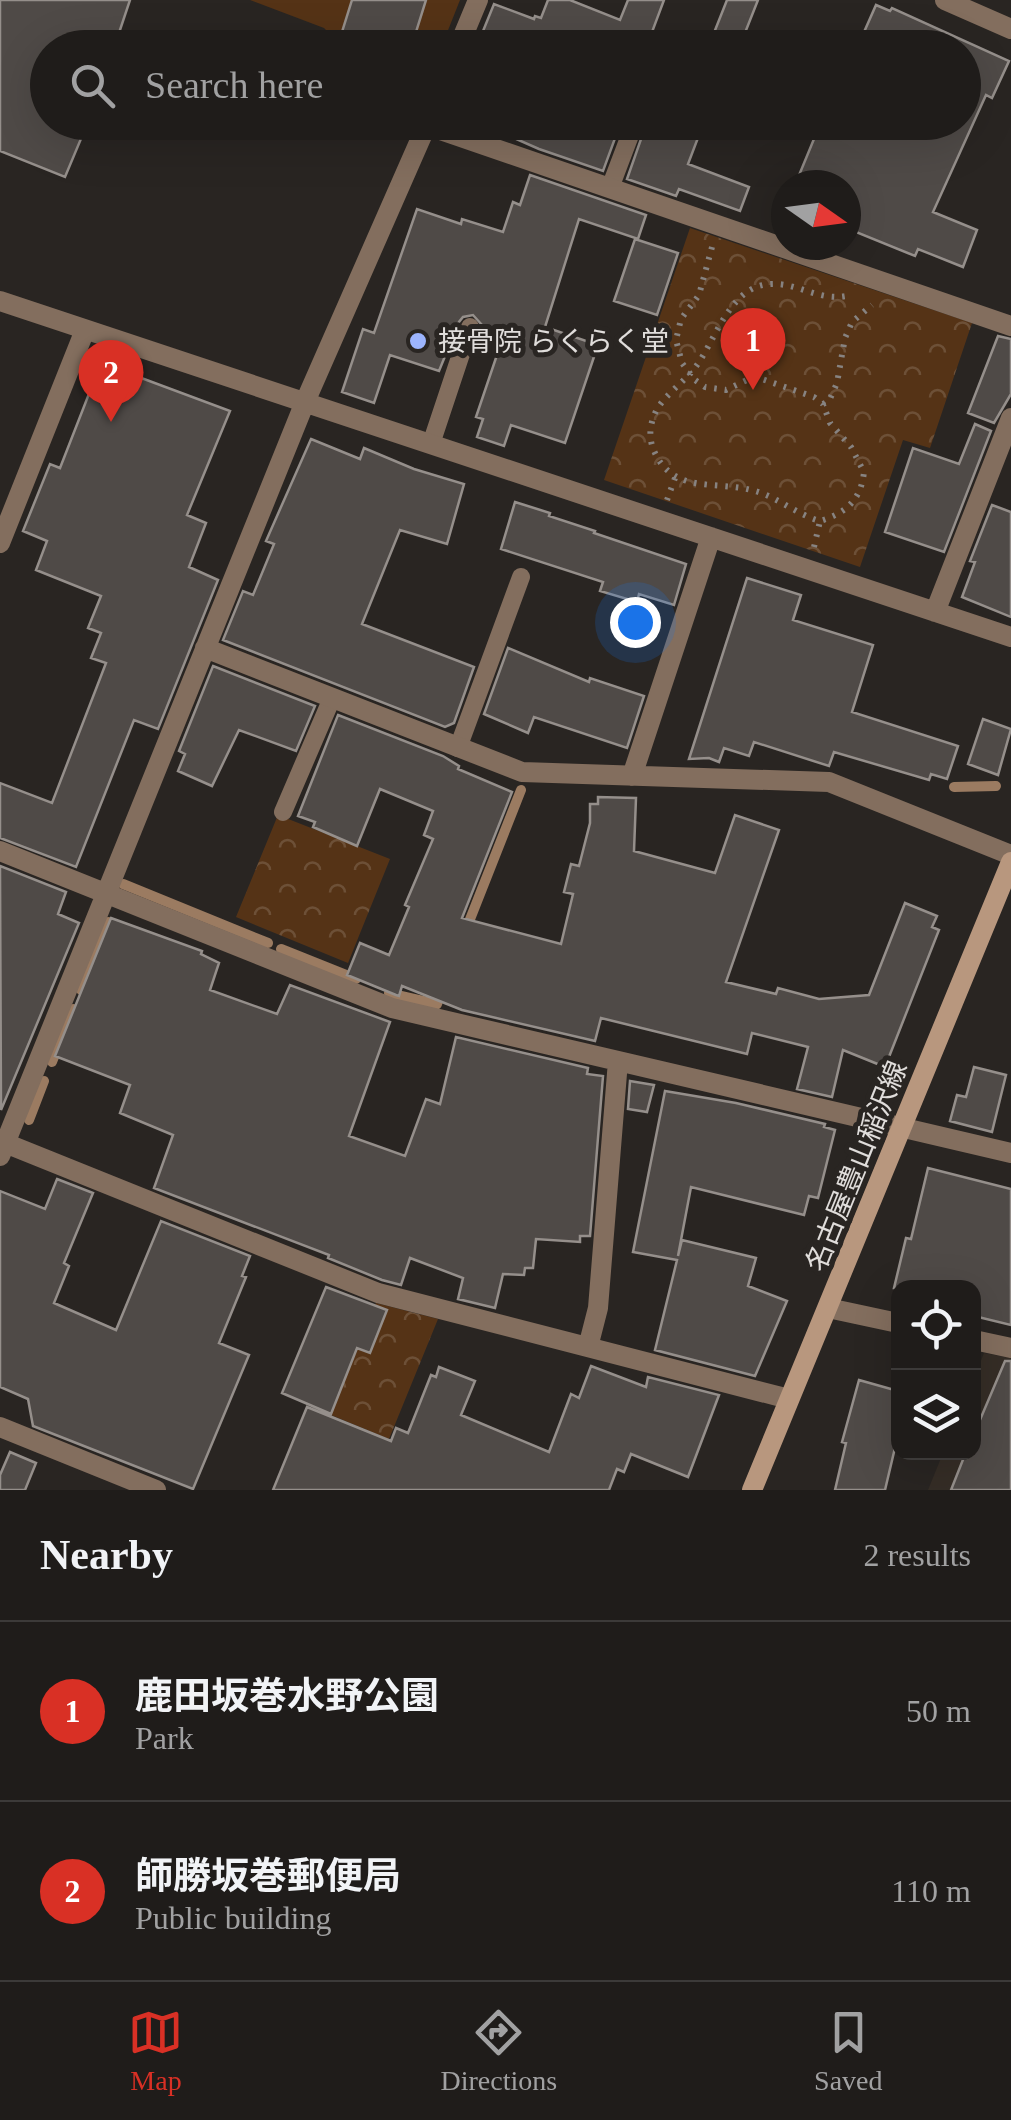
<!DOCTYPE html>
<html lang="en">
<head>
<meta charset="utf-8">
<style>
  body { margin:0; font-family:"Times New Roman","Noto Sans JP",serif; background:#272523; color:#f1f3f6 }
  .controls { position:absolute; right:30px; bottom:30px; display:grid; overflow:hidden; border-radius:20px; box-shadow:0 10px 40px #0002 }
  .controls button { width:90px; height:90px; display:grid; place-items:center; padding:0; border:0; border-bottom:2px solid #3c3a39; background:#1f1c1a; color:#f1f3f6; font:50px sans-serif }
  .compass { position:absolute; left:771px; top:170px; width:90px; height:90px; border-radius:50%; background:#1f1c1a; box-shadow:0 10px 40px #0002; rotate:104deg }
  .you { position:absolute; left:635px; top:622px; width:35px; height:35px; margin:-25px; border:8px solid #fff; border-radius:50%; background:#1a73e8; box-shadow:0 0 0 15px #1a73e833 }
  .badge { display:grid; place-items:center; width:65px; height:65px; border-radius:50%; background:#d93025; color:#fff; font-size:32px; font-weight:700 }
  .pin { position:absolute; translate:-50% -82px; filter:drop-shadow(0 2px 5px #0008) }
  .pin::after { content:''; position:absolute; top:52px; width:35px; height:30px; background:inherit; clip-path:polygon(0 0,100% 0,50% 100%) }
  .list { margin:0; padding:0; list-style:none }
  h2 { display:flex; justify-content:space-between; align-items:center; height:130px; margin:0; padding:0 40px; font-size:42px }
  h2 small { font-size:32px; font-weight:400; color:#a1a1a2 }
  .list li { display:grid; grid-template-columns:65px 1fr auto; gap:30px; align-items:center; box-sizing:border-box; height:180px; padding:0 40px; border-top:2px solid #3c3a39 }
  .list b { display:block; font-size:38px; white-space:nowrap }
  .list p { margin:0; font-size:32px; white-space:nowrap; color:#a1a1a2 }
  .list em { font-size:32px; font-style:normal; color:#a1a1a2 }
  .icon { flex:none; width:55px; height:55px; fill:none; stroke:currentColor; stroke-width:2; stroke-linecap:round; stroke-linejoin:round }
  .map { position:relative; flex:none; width:1011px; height:1490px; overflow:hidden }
  .search { position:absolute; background:#1f1c1a; box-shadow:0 10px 40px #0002; left:30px; right:30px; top:30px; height:110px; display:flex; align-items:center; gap:25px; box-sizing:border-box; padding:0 35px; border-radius:55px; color:#a1a1a2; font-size:38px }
  .sheet { height:490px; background:#1f1c1a }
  nav { display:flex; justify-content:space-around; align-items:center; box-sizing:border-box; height:140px; border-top:2px solid #3c3a39; background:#1f1c1a; font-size:28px; color:#a1a1a2 }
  nav a { display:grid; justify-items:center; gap:5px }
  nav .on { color:#d93025 }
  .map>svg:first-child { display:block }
</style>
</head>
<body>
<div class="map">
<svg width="1011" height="1490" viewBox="0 0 1011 1490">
  <defs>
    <pattern id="forest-crowns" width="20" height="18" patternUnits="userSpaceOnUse" patternTransform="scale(2.5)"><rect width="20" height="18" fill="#553316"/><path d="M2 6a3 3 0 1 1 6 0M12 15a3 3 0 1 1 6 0" fill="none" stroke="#6d5037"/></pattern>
  </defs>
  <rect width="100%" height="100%" fill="#292522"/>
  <!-- built -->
  <path fill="#352d26" d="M984,1353L1011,1358V1490H928L943,1453L974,1452V1378Z"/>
  <!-- grass -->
  <path fill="#553316" d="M250,0H460L441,48L336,47L338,42L324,28Z"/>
  <!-- forest -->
  <path fill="url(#forest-crowns)" d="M690,228L972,323L930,448L903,440L860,567L604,480Z
    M278,815L390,859L348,963L236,917Z
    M376,1303L438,1319L389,1439L331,1415Z"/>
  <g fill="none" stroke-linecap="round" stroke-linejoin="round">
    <!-- stream -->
    <path stroke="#9b7b61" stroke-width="10" d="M954,787L996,786
      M123,884L268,943
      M465,932L521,790
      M281,949L356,979
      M81,990L108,922
      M389,993L437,1004L442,990
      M52,1062L73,1009
      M29,1120L44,1081"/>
  </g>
  <!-- building -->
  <path fill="#4f4a47" stroke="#958f8b" stroke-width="2.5" d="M0,0H130L114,48H48V122H88L65,177L0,151Z
    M352,0H426L411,48H337Z
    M548,0H570L620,20L628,0H664L652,32L687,48H513L481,36L494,4L534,19L535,16L541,18Z
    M727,0H758L739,48H708Z
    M876,5L890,11L892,8L1009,61L992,98L986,95L933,212L977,230L963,267L918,249L915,256L846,228V185H795L821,122H964V48H857Z
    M478,122H621L603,171L539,149Z
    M647,122H704L688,164L749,187L740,211L679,189L676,196L627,179Z
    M530,175L646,215L638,239L579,219L545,327L598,345L565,443L511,425L504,446L477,437L483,419L476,417L498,352L477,345L482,325L473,315L463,317L459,322L439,371L390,355L374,403L342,392L363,329L374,333L417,209L461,224L462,219L503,232L513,202L520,205Z
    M635,239L678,253L657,315L614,301Z
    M998,336L1011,339V394L994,423L968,413Z
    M101,363L230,411L187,515L206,523L189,567L218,580L158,729L134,720L76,867L0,838V783L52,803L106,663L91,658L101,633L88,628L101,596L36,570L47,541L23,531L50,464L60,468Z
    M975,424L991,431L944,552L885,532L913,448L959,464Z
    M311,439L360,459L364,448L414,469L464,484L447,544L400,530L362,624L474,667L454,723L445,727L223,640L243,591L253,595L274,544L266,541Z
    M515,502L550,513L549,516L595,531L594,533L686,564L674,605L639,594L637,602L600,591L603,582L501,549Z
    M992,505L1011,512V617L962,597L975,562L970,561Z
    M747,578L801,595L793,620L873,645L852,712L958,746L947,779L931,774L929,780L834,752L829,766L754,742L749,756L724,748L719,762L709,758L689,759Z
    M508,648L589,682L590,678L644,696L627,748L534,717L528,733L484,714Z
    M213,666L315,706L296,751L239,730L212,786L178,771L185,754L179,751Z
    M338,715L443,756L459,766L458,769L512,792L462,918L561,944L573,894L564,892L571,864L579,866L590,823V804H598V797L636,798L634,851L715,873L735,815L779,830L726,982L776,994L778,988L819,999L869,995L905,903L937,916L932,927L939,930L885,1067L843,1050L832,1097L797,1089L808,1047L752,1033L747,1054L601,1018L595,1041L462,1010L402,986L399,996L396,995L347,975L360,943L389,955L409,907L405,905L433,839L424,835L433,811L380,789L357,846L313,827L315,822L298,816Z
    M983,719L1011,729L998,775L968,764Z
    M0,866L66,892L58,914L79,923L1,1110Z
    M111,918L202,951L201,954L219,963L210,990L277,1014L290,985L390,1022L349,1136L405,1156L426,1099L440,1104L456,1037L588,1068L587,1074L603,1076L590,1236H580V1242L536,1239L533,1268H525L524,1275L503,1274L495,1308L458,1299L463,1278L410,1258L401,1285L382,1280L328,1258L329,1255L154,1188L173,1135L120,1113L130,1085L55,1056Z
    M974,1067L1006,1075L992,1132L950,1121L957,1095L966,1097Z
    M630,1081L654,1085L647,1112L628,1109Z
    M665,1091L736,1103L825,1124L824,1127L835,1130L818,1198L809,1196L804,1215L691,1187L678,1256L682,1240L756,1258L748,1286L787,1301L755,1376L655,1350L677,1260L633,1252Z
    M928,1168L1011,1189V1325L974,1316V1288H894L906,1238L911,1239Z
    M57,1179L93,1193L64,1263L69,1266L54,1303L116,1330L161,1221L250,1256L242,1276L246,1277L219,1343L249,1355L193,1489L33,1426L28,1399L0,1387V1191L45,1209Z
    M326,1287L387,1310L370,1353L357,1348L331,1414L282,1393Z
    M1005,1361H1011V1490H951L966,1452H974V1434Z
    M591,1366L646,1387L648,1377L719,1395L688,1477L631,1454L624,1472L617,1469L609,1490H273L307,1407L391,1441L396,1428L408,1433L431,1375L436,1377L439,1367L475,1381L461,1415L549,1452L571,1394L579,1398Z
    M859,1380L898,1391V1435L885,1490H835L846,1443L842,1442Z
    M10,1452L36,1463L25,1490H0V1475Z"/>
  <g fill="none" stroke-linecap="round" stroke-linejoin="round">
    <!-- path -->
    <path stroke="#878381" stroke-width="6" stroke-dasharray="2.5 8" stroke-linecap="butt" d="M712,247L699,295L681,319L676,340L682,363L695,380L705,387L726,390L749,379L759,378L814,397L823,404L830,423L851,447L864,472C861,500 846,513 820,521
      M823,404L829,401L837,383L845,338L852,322L872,305
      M667,500L675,478
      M814,547L820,521C795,514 777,496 751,490C716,481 675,493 656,455C648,440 649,426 656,411C666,393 685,382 697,365C714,341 727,299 756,287C789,275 814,302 846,296"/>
    <!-- service -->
    <path stroke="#836e5e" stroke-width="18" d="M610,188L635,122
      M431,444L470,327
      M458,748L521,577
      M283,812L332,698"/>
    <!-- minor -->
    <path stroke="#836e5e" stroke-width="20" d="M945,0L1011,29
      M458,48L478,0
      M426,125L1011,326
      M0,301L1011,637
      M0,543L85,330
      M935,612L1011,418
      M205,648L522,772L829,782L1011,855
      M632,776L711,537
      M0,851L392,1008L1011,1153
      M0,1141L378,1293L789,1399
      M0,1156L305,402L428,122
      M828,1308L898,1323
      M974,1340L1011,1348
      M588,1347L598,1308L618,1061
      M0,1427L156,1490"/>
    <!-- secondary -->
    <path stroke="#b8977e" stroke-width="20" d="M752,1490L1011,862"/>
  </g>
  <!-- markers -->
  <circle fill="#9cb4fd" stroke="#292522" stroke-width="4" cx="418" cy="341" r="10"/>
  <g text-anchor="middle" stroke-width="10" stroke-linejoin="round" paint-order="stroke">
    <!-- poi labels -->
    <g font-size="28" fill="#e0dddb" stroke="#292522" text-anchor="start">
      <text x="438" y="351">接骨院 らくらく堂</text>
    </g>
    <!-- street labels -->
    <g font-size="28" fill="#e0dddb" stroke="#292522">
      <text transform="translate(856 1166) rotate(-68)" y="10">名古屋豊山稲沢線</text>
    </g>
  </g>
</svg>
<div class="controls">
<button><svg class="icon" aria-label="locate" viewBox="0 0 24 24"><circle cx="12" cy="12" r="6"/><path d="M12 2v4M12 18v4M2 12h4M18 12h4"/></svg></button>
<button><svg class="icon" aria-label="layers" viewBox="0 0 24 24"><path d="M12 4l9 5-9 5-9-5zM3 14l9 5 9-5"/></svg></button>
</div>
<svg class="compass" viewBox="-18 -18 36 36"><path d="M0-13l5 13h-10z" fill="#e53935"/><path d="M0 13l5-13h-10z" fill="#a1a1a2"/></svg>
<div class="you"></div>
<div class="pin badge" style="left:753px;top:390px">1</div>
<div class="pin badge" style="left:111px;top:422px">2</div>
<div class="search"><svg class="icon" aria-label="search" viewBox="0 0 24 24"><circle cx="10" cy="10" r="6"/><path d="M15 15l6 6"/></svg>Search here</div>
</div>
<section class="sheet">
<h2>Nearby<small>2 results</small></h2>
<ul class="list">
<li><span class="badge">1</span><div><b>鹿田坂巻水野公園</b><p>Park</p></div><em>50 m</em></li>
<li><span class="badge">2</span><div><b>師勝坂巻郵便局</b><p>Public building</p></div><em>110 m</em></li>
</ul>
</section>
<nav>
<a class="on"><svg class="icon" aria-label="map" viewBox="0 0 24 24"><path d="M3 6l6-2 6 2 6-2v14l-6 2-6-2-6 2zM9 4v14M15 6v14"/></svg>Map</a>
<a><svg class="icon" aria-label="directions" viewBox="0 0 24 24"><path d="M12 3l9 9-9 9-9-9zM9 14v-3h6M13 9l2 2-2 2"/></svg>Directions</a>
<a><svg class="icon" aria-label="saved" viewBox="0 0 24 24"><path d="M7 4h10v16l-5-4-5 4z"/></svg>Saved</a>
</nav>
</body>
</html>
